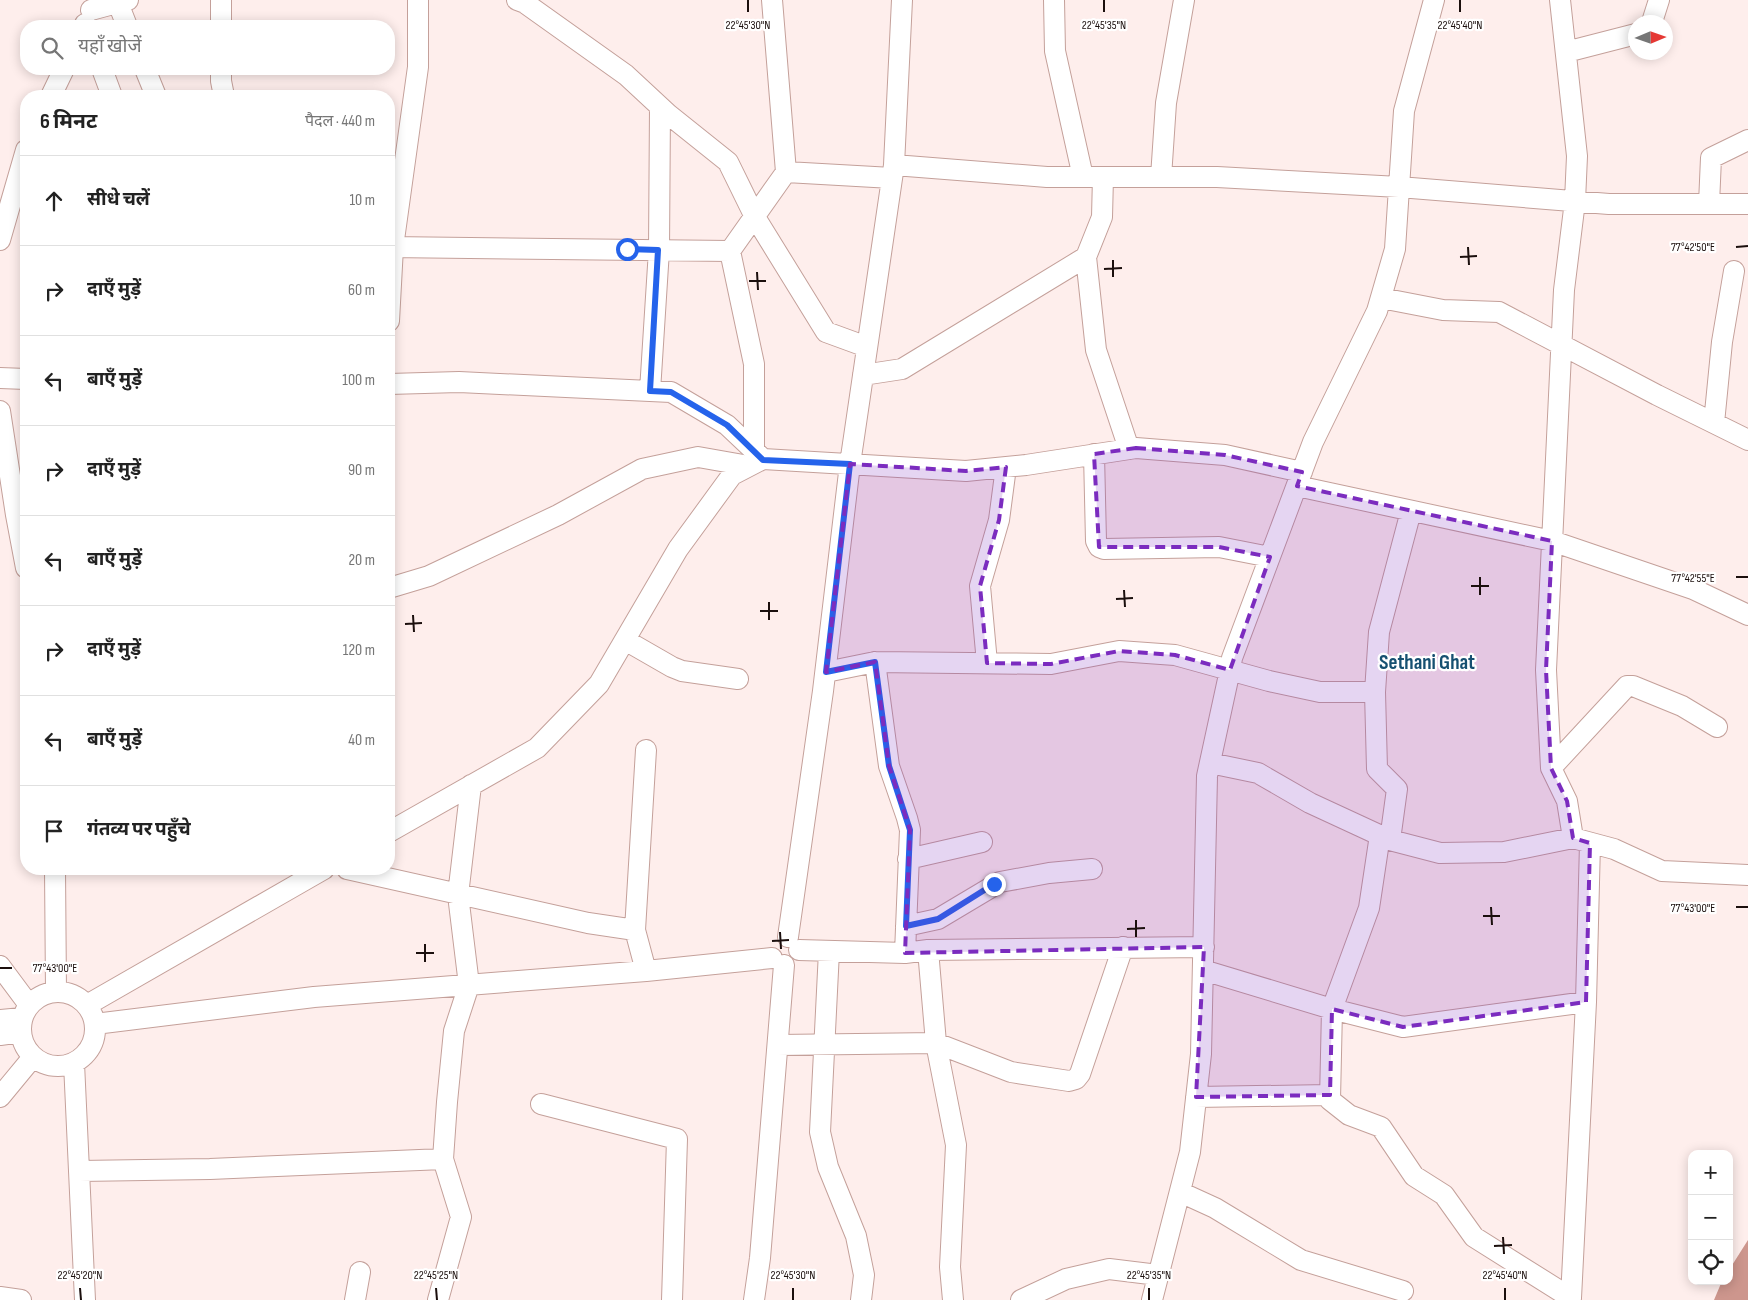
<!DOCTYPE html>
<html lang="hi">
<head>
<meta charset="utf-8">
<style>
  body { margin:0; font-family:"Sofia Sans Condensed","Noto Sans Devanagari",sans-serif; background:#f2f2f2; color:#222 }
  .controls { position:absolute; right:15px; bottom:15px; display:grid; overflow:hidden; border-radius:10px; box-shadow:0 2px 12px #0003 }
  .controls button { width:45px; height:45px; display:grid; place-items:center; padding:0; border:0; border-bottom:1px solid #e0e0e0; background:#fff; color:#222; font:25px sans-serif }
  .compass { position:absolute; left:1628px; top:15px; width:45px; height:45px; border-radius:50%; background:#fff; box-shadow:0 2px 12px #0003; rotate:88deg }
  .stop { position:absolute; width:15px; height:15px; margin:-11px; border:4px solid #2563eb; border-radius:50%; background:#fff }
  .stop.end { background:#2563eb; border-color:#fff; box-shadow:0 1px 5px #0008 }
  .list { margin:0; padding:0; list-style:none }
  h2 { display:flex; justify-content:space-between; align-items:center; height:65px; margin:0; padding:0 20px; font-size:21px }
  h2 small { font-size:16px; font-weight:400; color:#767676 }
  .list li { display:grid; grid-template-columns:32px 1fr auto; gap:15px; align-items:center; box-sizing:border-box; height:90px; padding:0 20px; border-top:1px solid #e0e0e0 }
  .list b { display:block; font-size:19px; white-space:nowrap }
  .list em { font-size:16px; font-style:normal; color:#767676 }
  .icon { flex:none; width:28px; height:28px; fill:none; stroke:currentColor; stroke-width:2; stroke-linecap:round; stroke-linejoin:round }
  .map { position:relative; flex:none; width:1748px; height:1300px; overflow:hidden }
  .search { position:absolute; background:#fff; box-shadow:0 2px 12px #0003; left:20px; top:20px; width:375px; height:55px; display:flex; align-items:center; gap:12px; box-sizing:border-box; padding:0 18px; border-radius:20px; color:#767676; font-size:19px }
  .panel { position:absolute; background:#fff; box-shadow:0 2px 12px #0003; left:20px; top:90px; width:375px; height:785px; border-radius:20px }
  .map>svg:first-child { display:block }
</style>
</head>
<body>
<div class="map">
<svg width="1748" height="1300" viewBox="0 0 1748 1300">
  <rect width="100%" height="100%" fill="#feeeec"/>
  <!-- water -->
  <path fill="#cd968d" d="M1748,1240V1300H1714L1722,1281H1729V1270Z"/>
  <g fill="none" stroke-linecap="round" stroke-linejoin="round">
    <defs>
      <path id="minor" d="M221,0V26
        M517,0L525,3L626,75L668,114L728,162L755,217L826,332L867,347
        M1054,0L1055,51L1083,177
        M1560,0L1577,156L1575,201L1564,290L1546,670L1551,768L1567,801L1573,838
        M118,3L127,26
        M91,10L128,0
        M1652,22L1659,0
        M85,24L86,26
        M1566,52L1636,34
        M102,69L112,96
        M145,69L156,96
        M221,69V81L224,96
        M51,96L64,69
        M894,165L902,0
        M786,172L892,178
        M1161,177L1166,103L1184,0
        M1709,204L1711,158L1748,140
        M0,240L26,150
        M389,247L730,251L786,172L772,0
        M730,251L754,364V451
        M1086,257L1096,350L1129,449
        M1381,298L1443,310L1499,312L1657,395L1748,440
        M389,321L393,247L418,67V0
        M863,375L902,369L1086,257L1102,217L1103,177
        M0,378L26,379
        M389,384L459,382L671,392L727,425L763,459
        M650,391L659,250L660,107
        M0,411L16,515L26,568
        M1714,423L1722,342L1734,271
        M1094,454L1096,541L1099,547L1104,549L1219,547L1270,557
        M1297,486L1552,541L1693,589L1748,615
        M389,588L429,576L558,515L642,469L698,457L749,466
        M625,640L672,667L682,671L738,679
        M875,662L889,766L907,818L910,830L905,953
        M987,663L980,586L999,520L1006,467
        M826,672L875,662L1051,664L1119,651L1175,655L1269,681L1320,692H1375
        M1210,763L1258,773L1310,803L1390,840L1440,853L1504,852L1573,838L1614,849L1662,871L1748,875
        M1551,768L1627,686H1633L1682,706L1717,727
        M389,832L537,748L599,684L678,549L732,475L763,459L966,471L1026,465L1136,448L1225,455L1302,472
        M1380,835L1369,908L1332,1009L1330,1100L1349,1115L1381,1127L1414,1176L1444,1195L1474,1237L1571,1298L1586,1002
        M1390,840L1397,789L1377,769L1375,692L1379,632L1411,511
        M908,859L982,842
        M55,869L56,992
        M347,869L588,923L635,930L646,971
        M906,926L938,919L1000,882L1049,873L1092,869
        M635,930L646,750
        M788,937L823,691L850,464L894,165L1047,177H1217L1399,187L1609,204H1748
        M799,950L905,953L928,950L1204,947
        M928,950L936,1043L956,1145L950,1267L953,1300
        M829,951L820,1132L828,1167L856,1236L864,1275L861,1300
        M0,966L29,1005
        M1203,970L1332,1009L1403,1027L1586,1002L1590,843
        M21 1029a37 37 0 1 1 74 0a37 37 0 1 1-74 0Z
        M87,1005L324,869
        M0,1020L22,1018
        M95,1024L314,997L646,971L772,958
        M0,1035L21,1032
        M778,1045L936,1043L1011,1072L1069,1081L1076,1079L1080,1074L1123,947
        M74,1063L85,1300
        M0,1097L33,1057
        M1196,1097L1330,1095
        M541,1104L677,1139L672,1300
        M80,1171L210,1169L443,1159
        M1180,1192L1215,1208L1301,1260L1403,1291
        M0,1297L21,1300
        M355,1300L360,1272
        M438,1300L461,1217L443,1159L447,1102L454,1031L469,985L458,895L471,785
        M754,1300L760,1258L784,965
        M1021,1300L1066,1279L1109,1269L1158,1275
        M1152,1300L1190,1152L1201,1054L1207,776L1230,670L1232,658L1313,442L1377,311L1395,249L1404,111L1434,0"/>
    </defs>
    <!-- minor casing -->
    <use href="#minor" stroke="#c4a09a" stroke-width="22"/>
    <!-- minor -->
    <use href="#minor" stroke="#fff" stroke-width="20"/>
  </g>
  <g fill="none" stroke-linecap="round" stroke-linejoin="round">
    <!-- route -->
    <path stroke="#2563eb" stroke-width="6" d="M627,249L658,250L650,391L671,392L727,425L763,460L850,464L826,672L875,662L889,766L910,830L906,926L938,919L994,884"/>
  </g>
  <!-- marked area -->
  <path fill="#7b2cbf" fill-opacity="0.2" stroke="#7b2cbf" stroke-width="4" stroke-dasharray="10 6" stroke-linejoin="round" d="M1136,448L1225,455L1302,472L1297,486L1552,541L1546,670L1551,768L1567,801L1573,838L1590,843L1586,1002L1403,1027L1332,1009L1330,1095L1196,1097L1204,947L905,953L910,830L889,766L875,662L826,672L850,464L966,471L1006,467L999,520L980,586L987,663L1051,664L1119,651L1175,655L1230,670L1270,557L1219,547H1099L1094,454Z"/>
  <!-- ticks -->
  <path fill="none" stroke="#1b0f0d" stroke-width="2" d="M748,0V12M1104,0V12M1460,0V12M1468,247L1469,265M1736,247L1748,246M1460,257L1477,256M1113,260V277M1104,269L1122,268M757,272L758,290M749,281H766M1480,577V595M1736,577H1748M1471,586H1489M1124,590L1125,607M1116,599L1133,598M769,602V620M760,611H778M413,615L414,632M405,624L422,623M1491,907L1492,925M1736,907H1748M1483,916H1500M1136,920V937M1127,929L1145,928M780,932L781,949M772,941L789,940M425,944V962M416,953H434M0,968H12M1503,1237L1504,1254M1494,1246L1512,1245M80,1288L81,1300M436,1288L437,1300M793,1288V1300M1149,1288V1300M1505,1288V1300"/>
  <g text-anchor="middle" stroke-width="4.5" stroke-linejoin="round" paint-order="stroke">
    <!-- district labels -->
    <g font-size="21" font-weight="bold" fill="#165071" stroke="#fff">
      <text x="1427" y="669">Sethani Ghat</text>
    </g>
  </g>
  <g font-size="12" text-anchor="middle" fill="#1b0f0d" stroke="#fff" stroke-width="4.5" stroke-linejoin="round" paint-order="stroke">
    <text x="748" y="29">22°45'30"N</text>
    <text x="1104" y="29">22°45'35"N</text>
    <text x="1460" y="29">22°45'40"N</text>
    <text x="1693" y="251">77°42'50"E</text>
    <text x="1693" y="582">77°42'55"E</text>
    <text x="1693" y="912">77°43'00"E</text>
    <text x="55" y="972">77°43'00"E</text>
    <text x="80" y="1279">22°45'20"N</text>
    <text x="436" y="1279">22°45'25"N</text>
    <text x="793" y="1279">22°45'30"N</text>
    <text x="1149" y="1279">22°45'35"N</text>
    <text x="1505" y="1279">22°45'40"N</text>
  </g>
</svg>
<div class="controls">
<button>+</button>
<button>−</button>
<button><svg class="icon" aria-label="locate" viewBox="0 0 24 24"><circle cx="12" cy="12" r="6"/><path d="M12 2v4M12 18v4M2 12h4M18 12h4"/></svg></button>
</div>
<svg class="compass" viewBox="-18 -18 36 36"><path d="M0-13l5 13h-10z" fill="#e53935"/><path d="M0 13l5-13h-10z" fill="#767676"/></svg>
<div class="stop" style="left:627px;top:249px"></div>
<div class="stop end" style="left:994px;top:884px"></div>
<div class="search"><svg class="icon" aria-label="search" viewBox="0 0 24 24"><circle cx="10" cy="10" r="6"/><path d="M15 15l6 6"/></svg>यहाँ खोजें</div>
<section class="panel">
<h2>6 मिनट<small>पैदल · 440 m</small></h2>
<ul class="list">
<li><svg class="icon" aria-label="ahead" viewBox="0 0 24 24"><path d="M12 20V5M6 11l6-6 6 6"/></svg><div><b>सीधे चलें</b></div><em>10 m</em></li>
<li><svg class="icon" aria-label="right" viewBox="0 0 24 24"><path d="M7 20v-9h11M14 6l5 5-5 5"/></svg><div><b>दाएँ मुड़ें</b></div><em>60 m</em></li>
<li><svg class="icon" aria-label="left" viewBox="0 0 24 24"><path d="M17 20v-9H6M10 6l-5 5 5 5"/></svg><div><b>बाएँ मुड़ें</b></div><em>100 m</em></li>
<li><svg class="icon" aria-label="right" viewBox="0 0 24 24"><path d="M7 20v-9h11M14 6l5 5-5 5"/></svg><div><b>दाएँ मुड़ें</b></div><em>90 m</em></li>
<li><svg class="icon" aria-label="left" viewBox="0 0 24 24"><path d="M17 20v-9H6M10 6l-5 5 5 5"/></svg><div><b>बाएँ मुड़ें</b></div><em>20 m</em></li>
<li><svg class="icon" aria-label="right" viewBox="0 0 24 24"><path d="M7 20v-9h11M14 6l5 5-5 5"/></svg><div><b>दाएँ मुड़ें</b></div><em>120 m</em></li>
<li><svg class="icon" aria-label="left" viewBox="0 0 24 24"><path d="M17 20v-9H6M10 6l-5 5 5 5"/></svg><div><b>बाएँ मुड़ें</b></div><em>40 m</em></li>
<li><svg class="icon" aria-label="arrive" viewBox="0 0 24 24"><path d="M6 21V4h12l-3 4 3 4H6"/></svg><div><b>गंतव्य पर पहुँचे</b></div></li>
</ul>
</section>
</div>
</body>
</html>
